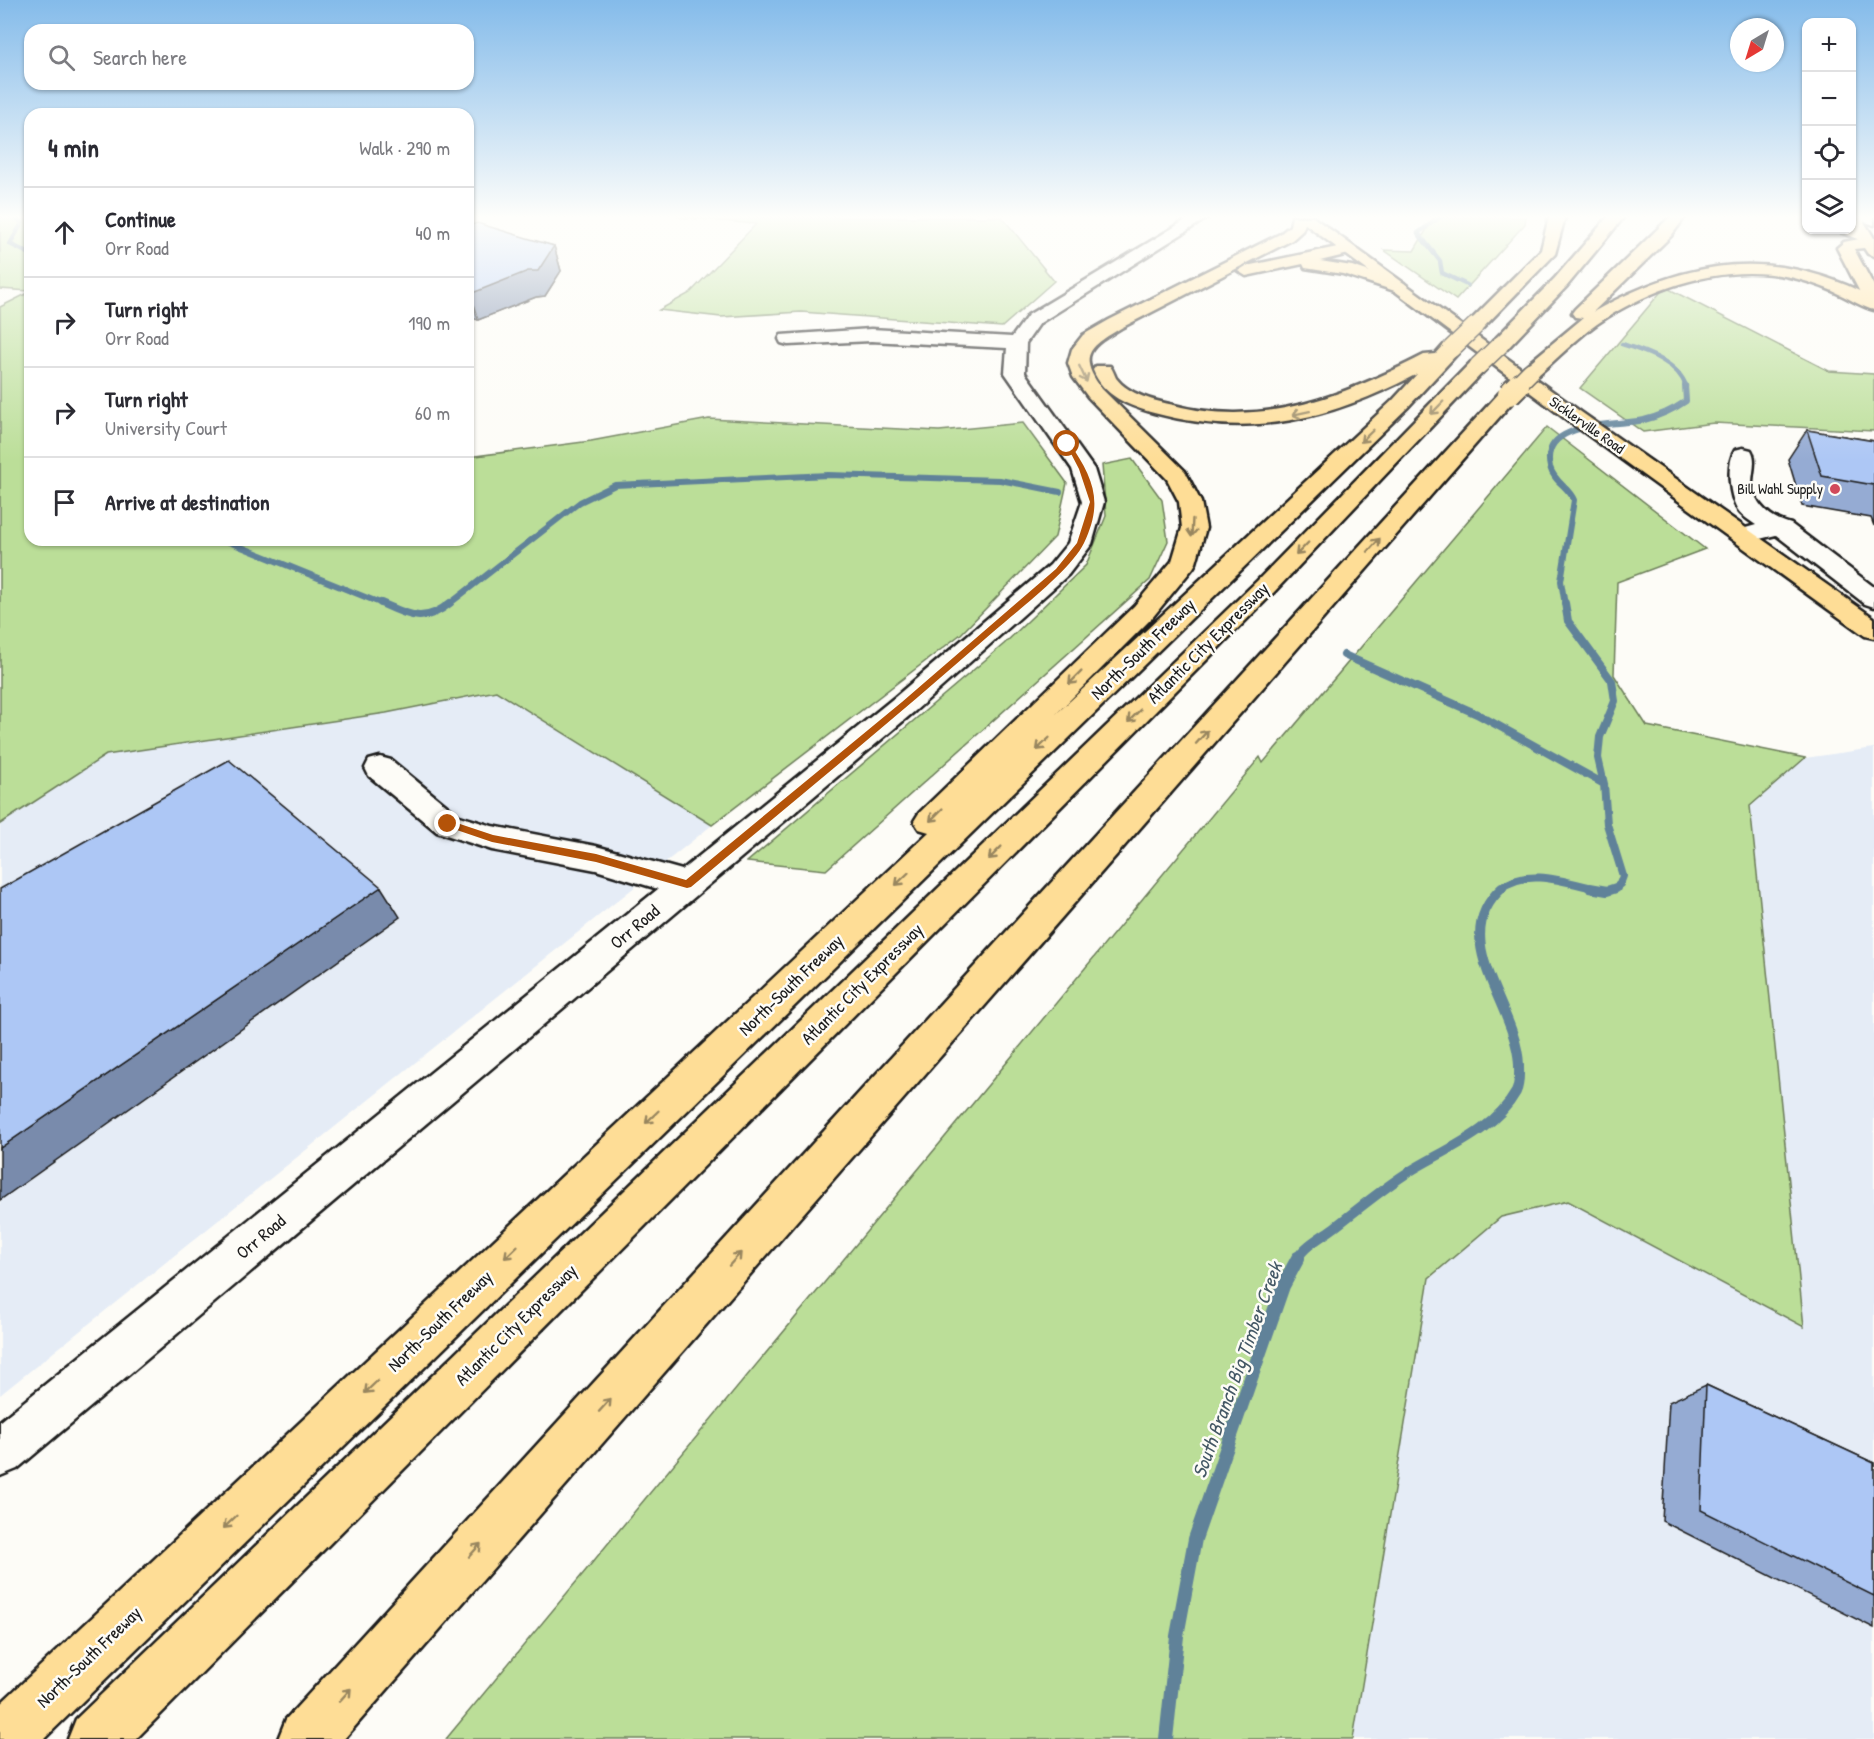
<!DOCTYPE html>
<html lang="en">
<head>
<meta charset="utf-8">
<style>
  body { margin:0; font-family:"Patrick Hand",sans-serif; background:#f7f7f7; color:#2b2b33 }
  .controls { position:absolute; right:18px; top:18px; display:grid; overflow:hidden; border-radius:12px; box-shadow:0 2px 4px #0004 }
  .controls button { width:54px; height:54px; display:grid; place-items:center; padding:0; border:0; border-bottom:2px solid #e1e1e2; background:#fff; color:#2b2b33; font:30px sans-serif }
  .compass { position:absolute; left:1730px; top:18px; width:54px; height:54px; border-radius:50%; background:#fff; box-shadow:0 2px 4px #0004; rotate:218deg }
  .stop { position:absolute; width:18px; height:18px; margin:-14px; border:4px solid #b45309; border-radius:50%; background:#fff }
  .stop.end { background:#b45309; border-color:#fff; box-shadow:0 2px 6px #0008 }
  .list { margin:0; padding:0; list-style:none }
  h2 { display:flex; justify-content:space-between; align-items:center; height:78px; margin:0; padding:0 24px; font-size:26px }
  h2 small { font-size:20px; font-weight:400; color:#7c7c81 }
  .list li { display:grid; grid-template-columns:39px 1fr auto; gap:18px; align-items:center; box-sizing:border-box; height:90px; padding:0 24px; border-top:2px solid #e1e1e2 }
  .list b { display:block; font-size:22px; white-space:nowrap }
  .list p { margin:0; font-size:20px; white-space:nowrap; color:#7c7c81 }
  .list em { font-size:20px; font-style:normal; color:#7c7c81 }
  .icon { flex:none; width:33px; height:33px; fill:none; stroke:currentColor; stroke-width:2; stroke-linecap:round; stroke-linejoin:round }
  .map { position:relative; flex:none; width:1874px; height:1739px; overflow:hidden }
  .search { position:absolute; background:#fff; box-shadow:0 2px 4px #0004; left:24px; top:24px; width:450px; height:66px; display:flex; align-items:center; gap:15px; box-sizing:border-box; padding:0 21px; border-radius:18px; color:#7c7c81; font-size:22px }
  .panel { position:absolute; background:#fff; box-shadow:0 2px 4px #0004; left:24px; top:108px; width:450px; height:438px; border-radius:18px }
  .map>svg:first-child { display:block }
</style>
</head>
<body>
<div class="map">
<svg width="1874" height="1739" viewBox="0 0 1874 1739">
  <rect width="100%" height="100%" fill="#fdfcf7"/>
  <filter id="ink" filterUnits="userSpaceOnUse"><feTurbulence type="fractalNoise" baseFrequency=".0167" numOctaves="2"/><feDisplacementMap in="SourceGraphic" scale="12" xChannelSelector="R" yChannelSelector="G"/><feConvolveMatrix kernelMatrix="1 2 1 2 8 2 1 2 1" color-interpolation-filters="sRGB"/></filter>
  <g filter="url(#ink)">
    <!-- built -->
    <path fill="#e5ecf6" d="M496,691L712,825L0,1395V824L106,755L386,713Z
      M1874,748V1739H1353L1429,1279L1501,1217L1568,1201L1804,1326L1750,806L1805,758Z"/>
    <!-- green -->
    <path fill="#bbde98" stroke="#6c7d5a" stroke-width="1.5" d="M0,217H30V291L0,289Z
      M678,217H1002L1054,281L1002,327L801,312L721,317L659,310L690,293L756,224Z
      M1434,217H1526L1525,224L1456,300L1384,250L1414,251Z
      M1665,287L1829,371L1874,374V431L1714,423L1643,432L1580,388Z
      M30,292V540H468V457L591,441L709,419L939,431L1023,423L1067,483L1055,537L961,634L712,825L496,691L386,713L106,755L0,824V307Z
      M1547,427L1705,549L1617,582L1614,675L1647,726L1805,758L1750,806L1804,1327L1568,1201L1501,1217L1429,1278L1353,1739H446L1260,757L1263,763Z
      M1132,459L1162,500L1168,541L1150,580L826,870L747,862L1004,644L1086,565L1106,516L1102,465Z"/>
    <g fill="none" stroke-linecap="round" stroke-linejoin="round">
      <!-- stream-far4 -->
      <path stroke="#608299" stroke-width="4.5" d="M15,217L22,223L10,244L30,254
        M1440,217L1418,233L1440,261L1442,273L1467,285
        M1622,344C1645,352 1677,361 1686,386"/>
      <!-- stream-far3 -->
      <path stroke="#608299" stroke-width="6" d="M224,540L385,605
        M448,605L580,502L615,485L828,475L1000,480L1060,492
        M1565,605L1561,581L1574,500C1569,487 1554,482 1550,467C1539,420 1616,426 1644,420C1660,416 1673,410 1686,401L1685,385"/>
      <!-- stream-far2 -->
      <path stroke="#608299" stroke-width="8" d="M381,603C409,615 423,625 450,603
        M1565,603L1568,621L1612,681L1615,701L1600,737L1598,758L1604,784L1607,824L1623,876L1620,884L1614,889
        M1344,655L1477,714L1604,784
        M1500,889C1526,867 1566,882 1596,889"/>
      <!-- stream-far1 -->
      <path stroke="#608299" stroke-width="10" d="M1590,888L1607,891L1616,888
        M1297,1259C1305,1245 1323,1236 1335,1227C1358,1209 1380,1191 1404,1175C1441,1151 1493,1133 1516,1092C1520,1084 1519,1074 1519,1065C1517,1006 1445,939 1502,888"/>
      <!-- stream -->
      <path stroke="#608299" stroke-width="14" d="M1166,1739L1177,1636L1195,1539L1283,1286L1298,1258"/>
      <defs>
        <path id="minor" d="M1191,217H1209L1040,323L1026,343L1025,373L1094,469L1104,502L1092,544L1068,575L915,711L17,1469L0,1476V1421L658,889L596,870L492,850L437,832L369,776L365,768L369,760L380,757L391,760L459,816L492,826L596,846L682,870L895,697L1050,565L1068,543L1082,502L1072,469L1005,373L1007,348L871,341L788,345L781,343L779,339L781,335L871,329L1012,337L1028,315Z
          M1858,217H1874V225L1860,220Z
          M1743,448L1751,450C1757,460 1752,472 1752,483C1754,505 1771,519 1791,524L1874,587V607L1865,604L1776,535L1743,543L1735,541L1731,536L1735,531L1756,525C1750,521 1742,516 1738,510C1729,496 1726,464 1735,450Z"/>
        <path id="major" d="M1296,217H1313L1581,412L1874,618V638L1865,636L1567,420Z
          M1852,217H1861L1874,238V256L1868,254L1864,248L1854,249L1874,286V307L1868,306L1865,302L1837,248L1844,242L1859,239L1852,227Z"/>
        <path id="highway" d="M1292,217H1308L1302,231L1292,240L1121,328C1091,346 1076,355 1102,389L1185,471L1201,502L1206,528L1196,563L1193,568L1152,618L1056,714L1393,400L1417,374C1329,420 1251,439 1154,413C1129,406 1103,396 1093,370L1096,366H1110C1113,370 1114,374 1116,378C1129,395 1155,401 1174,405C1263,429 1346,395 1424,355L1436,354L1444,345H1458L1460,349L1458,353L1407,408L44,1739H0V1704L929,832L919,829L914,821L919,813L1134,606L1172,561L1182,528L1179,502L1167,479L1088,397L1073,377L1068,363L1072,349L1083,335L1109,320L1280,234L1290,226Z
          M1549,217H1565L1555,254L1481,330H1469L1466,326L1469,322L1541,250Z
          M1608,217H1624L1567,286L1507,349H1493L1491,345L1493,341L1555,278Z
          M1670,217H1685L1671,236L1593,312C1689,258 1774,246 1874,298V310C1862,307 1852,300 1841,295C1827,288 1813,283 1798,279C1729,261 1654,285 1597,324C1576,339 1558,358 1538,375H1524L1521,371L1524,367L1583,318L1575,317L1572,313L1575,309Z
          M1852,226L1871,234L1873,237L1865,242L1842,233L1840,230H1852Z
          M1347,245L1355,250L1353,253L1320,261L1352,266L1404,283L1407,287L1404,291L1398,292L1343,274L1305,268L1303,264L1246,276L1238,271L1246,266Z
          M1478,360L1485,362L1488,366L1485,370L1275,591L136,1739H68L76,1719L1257,581L1471,362Z
          M1509,388L1516,390L1519,394L1516,398L344,1739H278L286,1719L1502,390Z"/>
      </defs>
      <!-- minor casing -->
      <use href="#minor" stroke="#1c1c1c" stroke-width="5"/>
      <!-- major casing -->
      <use href="#major" stroke="#1c1c1c" stroke-width="5"/>
      <!-- highway casing -->
      <use href="#highway" stroke="#1c1c1c" stroke-width="5"/>
      <!-- minor -->
      <use href="#minor" fill="#fdfcf7" fill-rule="evenodd"/>
      <!-- major -->
      <use href="#major" fill="#fedd96" fill-rule="evenodd"/>
      <!-- highway -->
      <use href="#highway" fill="#fedd96" fill-rule="evenodd"/>
      <defs>
        <path id="highway-bridge-far1" d="M1451,349L1475,326
          M1478,366L1500,345
          M1516,386L1531,371"/>
        <path id="highway-bridge" d="M1509,394L1518,385"/>
      </defs>
      <!-- highway-bridge-far1 casing -->
      <use href="#highway-bridge-far1" stroke="#1c1c1c" stroke-width="20" stroke-linecap="butt"/>
      <!-- highway-bridge casing -->
      <use href="#highway-bridge" stroke="#1c1c1c" stroke-width="26" stroke-linecap="butt"/>
      <!-- highway-bridge-far1 -->
      <use href="#highway-bridge-far1" stroke="#fedd96" stroke-width="17"/>
      <!-- highway-bridge -->
      <use href="#highway-bridge" stroke="#fedd96" stroke-width="22"/>
    </g>
    <!-- wall -->
    <path fill="#95abd3" stroke="#1c1c1c" stroke-width="1.5" d="M468,226L554,246L561,271L545,296L536,297L478,320L472,318L468,319Z
      M1807,430L1874,441V526L1871,518L1802,506L1788,459Z
      M1706,1385L1874,1463V1628L1662,1521L1669,1402Z"/>
    <!-- shaded-wall -->
    <path fill="#798bac" stroke="#1c1c1c" stroke-width="1.5" d="M554,246L561,271L545,296L536,297L478,320L470,294Z
      M468,305L472,318L468,319Z
      M381,887L400,917L0,1200V1148Z"/>
    <!-- building -->
    <path fill="#adc7f5" stroke="#1c1c1c" stroke-width="1.5" d="M477,223L554,246L538,271H528L470,294L468,293V226Z
      M1807,430L1874,441V485L1822,476Z
      M229,760L381,887L0,1148V889Z
      M1706,1385L1874,1463V1596L1701,1510Z"/>
    <!-- one-way arrows -->
    <defs><path id="oneway-shaft" d="M-6 0H5M1.5-3L5.5 0L1.5 3" fill="none" stroke-width="1.6" stroke-linecap="round" stroke-linejoin="round" transform="scale(1.5)"/></defs>
    <g stroke="#98865f">
      <use href="#oneway-shaft" transform="translate(1083 374) rotate(65)"/>
      <use href="#oneway-shaft" transform="translate(1437 408) rotate(134)"/>
      <use href="#oneway-shaft" transform="translate(1301 413) rotate(168)"/>
      <use href="#oneway-shaft" transform="translate(1367 436) rotate(136)"/>
      <use href="#oneway-shaft" transform="translate(1192 528) rotate(93)"/>
      <use href="#oneway-shaft" transform="translate(1374 545) rotate(-48)"/>
      <use href="#oneway-shaft" transform="translate(1302 549) rotate(134)"/>
      <use href="#oneway-shaft" transform="translate(1075 678) rotate(135)"/>
      <use href="#oneway-shaft" transform="translate(1134 716) rotate(135)"/>
      <use href="#oneway-shaft" transform="translate(1202 737) rotate(-48)"/>
      <use href="#oneway-shaft" transform="translate(1043 744) rotate(136)"/>
      <use href="#oneway-shaft" transform="translate(936 815) rotate(135)"/>
      <use href="#oneway-shaft" transform="translate(995 853) rotate(135)"/>
      <use href="#oneway-shaft" transform="translate(902 879) rotate(136)"/>
      <use href="#oneway-shaft" transform="translate(652 1117) rotate(136)"/>
      <use href="#oneway-shaft" transform="translate(511 1252) rotate(136)"/>
      <use href="#oneway-shaft" transform="translate(735 1259) rotate(-48)"/>
      <use href="#oneway-shaft" transform="translate(371 1387) rotate(136)"/>
      <use href="#oneway-shaft" transform="translate(605 1405) rotate(-48)"/>
      <use href="#oneway-shaft" transform="translate(230 1522) rotate(136)"/>
      <use href="#oneway-shaft" transform="translate(475 1550) rotate(-48)"/>
      <use href="#oneway-shaft" transform="translate(345 1695) rotate(-48)"/>
    </g>
  </g>
  <!-- sky -->
  <linearGradient id="sky" x2="0" y2="1"><stop stop-color="#84bbea"/><stop offset="0.47" stop-color="#fefefb"/><stop offset="1" stop-color="#fefefb" stop-opacity="0"/></linearGradient>
  <rect width="1874" height="461" fill="url(#sky)"/>
  <!-- route -->
  <path fill="#b45309" d="M1065,442H1069C1093,478 1104,501 1084,543C1071,570 1017,611 993,632C894,719 792,803 691,887L687,888L596,862L492,842L445,826V821L448,820L493,835L596,854L686,880L902,702L1056,569L1077,543L1090,502L1079,469Z"/>
  <!-- markers -->
  <circle fill="#d1495b" stroke="#fdfcf7" stroke-width="2" cx="1835" cy="489" r="6"/>
  <g text-anchor="middle" stroke-width="5" stroke-linejoin="round" paint-order="stroke">
    <!-- far-street labels -->
    <g font-size="15" fill="#1c1c1c" stroke="#fdfcf7">
      <text transform="translate(1587 425) rotate(35)" y="5">Sicklerville Road</text>
    </g>
    <!-- far-poi labels -->
    <g font-size="15" fill="#1c1c1c" stroke="#fdfcf7" text-anchor="end">
      <text x="1823" y="494">Bill Wahl Supply</text>
    </g>
    <!-- street labels -->
    <g font-size="18" fill="#1c1c1c" stroke="#fdfcf7">
      <text transform="translate(1208 643) rotate(-45)" y="6">Atlantic City Expressway</text>
      <text transform="translate(1143 649) rotate(-44)" y="6">North-South Freeway</text>
      <text transform="translate(635 927) rotate(-40)" y="6">Orr Road</text>
      <text transform="translate(862 984) rotate(-45)" y="6">Atlantic City Expressway</text>
      <text transform="translate(791 985) rotate(-44)" y="6">North-South Freeway</text>
      <text transform="translate(261 1237) rotate(-40)" y="6">Orr Road</text>
      <text transform="translate(440 1321) rotate(-44)" y="6">North-South Freeway</text>
      <text transform="translate(516 1325) rotate(-45)" y="6">Atlantic City Expressway</text>
      <text transform="translate(89 1657) rotate(-44)" y="6">North-South Freeway</text>
    </g>
    <!-- water labels -->
    <g font-size="20" font-style="italic" fill="#445865" stroke="#fdfcf7">
      <text transform="translate(1237 1370) rotate(-70)" y="7">South Branch Big Timber Creek</text>
    </g>
  </g>
</svg>
<div class="controls">
<button>+</button>
<button>−</button>
<button><svg class="icon" aria-label="locate" viewBox="0 0 24 24"><circle cx="12" cy="12" r="6"/><path d="M12 2v4M12 18v4M2 12h4M18 12h4"/></svg></button>
<button><svg class="icon" aria-label="layers" viewBox="0 0 24 24"><path d="M12 4l9 5-9 5-9-5zM3 14l9 5 9-5"/></svg></button>
</div>
<svg class="compass" viewBox="-18 -18 36 36"><path d="M0-13l5 13h-10z" fill="#e53935"/><path d="M0 13l5-13h-10z" fill="#7c7c81"/></svg>
<div class="stop" style="left:1067px;top:444px"></div>
<div class="stop end" style="left:448px;top:824px"></div>
<div class="search"><svg class="icon" aria-label="search" viewBox="0 0 24 24"><circle cx="10" cy="10" r="6"/><path d="M15 15l6 6"/></svg>Search here</div>
<section class="panel">
<h2>4 min<small>Walk · 290 m</small></h2>
<ul class="list">
<li><svg class="icon" aria-label="ahead" viewBox="0 0 24 24"><path d="M12 20V5M6 11l6-6 6 6"/></svg><div><b>Continue</b><p>Orr Road</p></div><em>40 m</em></li>
<li><svg class="icon" aria-label="right" viewBox="0 0 24 24"><path d="M7 20v-9h11M14 6l5 5-5 5"/></svg><div><b>Turn right</b><p>Orr Road</p></div><em>190 m</em></li>
<li><svg class="icon" aria-label="right" viewBox="0 0 24 24"><path d="M7 20v-9h11M14 6l5 5-5 5"/></svg><div><b>Turn right</b><p>University Court</p></div><em>60 m</em></li>
<li><svg class="icon" aria-label="arrive" viewBox="0 0 24 24"><path d="M6 21V4h12l-3 4 3 4H6"/></svg><div><b>Arrive at destination</b></div></li>
</ul>
</section>
</div>
</body>
</html>
